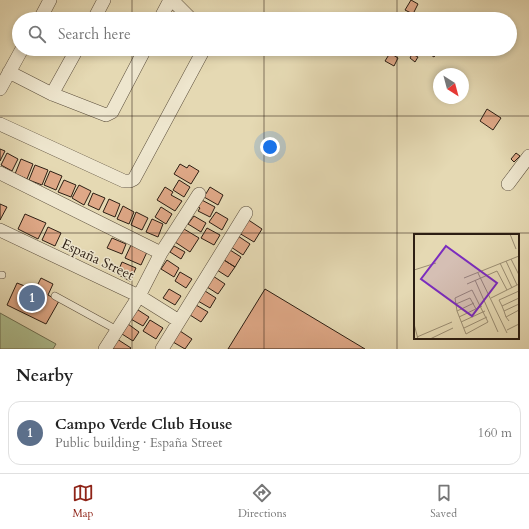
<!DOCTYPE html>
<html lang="en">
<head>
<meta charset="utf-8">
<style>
  body { margin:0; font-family:Cardo,serif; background:#f6f6f6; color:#222 }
  .compass { position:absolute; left:433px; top:68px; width:36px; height:36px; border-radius:50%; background:#fff; box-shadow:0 2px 6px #0003; rotate:144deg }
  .you { position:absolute; left:270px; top:147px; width:14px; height:14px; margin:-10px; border:3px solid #fff; border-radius:50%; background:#1a73e8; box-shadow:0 0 0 6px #1a73e833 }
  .badge { display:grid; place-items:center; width:26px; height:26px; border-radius:50%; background:#8f2418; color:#fff; font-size:13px; font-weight:700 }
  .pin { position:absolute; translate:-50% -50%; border:2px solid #fff; box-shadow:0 1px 4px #0006 }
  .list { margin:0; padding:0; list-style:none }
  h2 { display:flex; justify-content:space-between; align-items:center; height:52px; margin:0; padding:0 16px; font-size:17px }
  h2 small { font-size:13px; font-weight:400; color:#767676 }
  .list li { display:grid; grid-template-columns:26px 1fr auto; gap:12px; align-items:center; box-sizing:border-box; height:64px; margin:0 8px 8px; padding:0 8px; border:1px solid #e0e0e0; border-radius:12px }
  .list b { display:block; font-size:15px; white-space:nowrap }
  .list p { margin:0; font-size:13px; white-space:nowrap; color:#767676 }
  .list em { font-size:13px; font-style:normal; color:#767676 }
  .icon { flex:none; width:22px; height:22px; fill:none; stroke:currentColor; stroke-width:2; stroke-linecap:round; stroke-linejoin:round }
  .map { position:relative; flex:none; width:529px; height:349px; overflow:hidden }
  .search { position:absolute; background:#fff; box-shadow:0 2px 6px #0003; left:12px; right:12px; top:12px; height:44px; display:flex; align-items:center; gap:10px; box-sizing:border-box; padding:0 14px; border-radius:22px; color:#767676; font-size:15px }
  .sheet { height:124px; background:#fff }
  nav { display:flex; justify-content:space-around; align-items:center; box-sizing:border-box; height:56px; border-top:1px solid #e0e0e0; background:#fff; font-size:11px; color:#767676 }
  nav a { display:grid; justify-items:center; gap:2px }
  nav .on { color:#8f2418 }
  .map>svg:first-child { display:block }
</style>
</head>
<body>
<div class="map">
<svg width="529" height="349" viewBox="0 0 529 349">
  <rect width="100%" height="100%" fill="#e5d9b3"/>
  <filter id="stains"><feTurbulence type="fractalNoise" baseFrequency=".005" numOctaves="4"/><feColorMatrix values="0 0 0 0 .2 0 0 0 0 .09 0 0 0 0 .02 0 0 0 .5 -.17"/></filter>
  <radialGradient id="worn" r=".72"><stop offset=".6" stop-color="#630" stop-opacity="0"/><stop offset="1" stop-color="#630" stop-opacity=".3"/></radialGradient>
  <!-- green -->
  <path fill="#afc091" stroke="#6e6f52" d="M0,313L56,344L53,349H0Z"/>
  <!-- building -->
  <path fill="#dfa887" stroke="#2c1e13" d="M411,0L418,4L413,14L405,10Z
    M422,49H440L434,57Z
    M390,53L398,58L394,66L385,61Z
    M412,54L418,57L415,62L410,58Z
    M487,109L501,118L493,130L480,121Z
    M0,149L5,151L0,161Z
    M7,153L18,159L12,171L1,165Z
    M516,153L520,156L514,162L511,159Z
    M21,159L33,164L27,179L15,174Z
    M180,164L187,168L189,165L199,171L191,184L174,174Z
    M35,165L48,170L42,185L29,180Z
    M50,171L62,176L56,190L44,185Z
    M64,180L76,185L71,197L58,192Z
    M179,180L190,187L184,197L173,190Z
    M79,185L91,191L84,205L72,198Z
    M165,187L173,192L171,195L182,201L175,211L157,200Z
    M210,187L223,195L218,205L204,197Z
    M93,193L105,198L99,210L88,205Z
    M198,198L215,207L210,217L198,211L200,208L195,205Z
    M109,199L120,204L115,217L103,212Z
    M0,204L7,207L0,220Z
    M123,206L134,212L129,224L117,219Z
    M161,207L172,214L166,224L155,217Z
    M136,212L148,218L142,230L131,225Z
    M216,212L228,219L222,230L209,222Z
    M25,214L46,223L38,239L18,229Z
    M194,216L206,223L201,232L188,224Z
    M152,219L163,224L158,237L146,232Z
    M247,219L262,229L254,242L239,233Z
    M48,227L61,233L55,246L42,240Z
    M207,228L220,235L214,245L201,238Z
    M184,229L199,238L190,252L175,242Z
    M238,236L250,244L243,255L231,247Z
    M112,238L126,244L122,254L107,248Z
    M131,245L147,252L141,265L125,258Z
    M174,246L185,252L181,259L170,252Z
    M230,250L241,257L235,267L224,260Z
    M167,260L179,268L174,277L161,269Z
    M224,260L235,267L228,277L217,270Z
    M122,262L136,268L130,281L117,274Z
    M180,272L192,279L186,288L175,281Z
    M213,276L225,284L218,294L207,287Z
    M41,278L53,284L48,295L59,301L46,324L7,305L17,283L35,290Z
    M169,289L181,296L175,305L163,298Z
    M265,289L365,349H228Z
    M205,291L216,298L210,308L198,301Z
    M196,305L208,312L201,322L190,315Z
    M135,308L149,317L143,326L129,318Z
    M150,320L163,328L156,339L143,331Z
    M128,324L139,332L133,341L122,334Z
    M180,331L192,339L185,349L173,342Z
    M117,339L131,348L130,349H113Z"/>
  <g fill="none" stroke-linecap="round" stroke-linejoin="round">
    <defs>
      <path id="service" d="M0,275H2
        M55,296L117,330"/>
      <path id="minor" d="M172,0L191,19
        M40,19L50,0
        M94,19L104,0
        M160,19L170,0
        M9,72L52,94L106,115L112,112L145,49
        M0,89L22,49
        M52,94L77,49
        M0,124L124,181H130L134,179L204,49
        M0,173L161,253
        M508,184L529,156
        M0,230L139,296L179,321
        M105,349L139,296L161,253L199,194
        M162,349L246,213"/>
    </defs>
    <!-- service casing -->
    <use href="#service" stroke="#5a4d3b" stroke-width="8"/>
    <!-- minor casing -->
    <use href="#minor" stroke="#5a4d3b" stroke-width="14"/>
    <!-- service -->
    <use href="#service" stroke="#eee6ce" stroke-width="7"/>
    <!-- minor -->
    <use href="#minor" stroke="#eee6ce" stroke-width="13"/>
  </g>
  <!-- grid -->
  <path fill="none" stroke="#2c1e13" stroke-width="1" stroke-opacity="0.55" d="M132,0V19M264,0V19M397,0V19M132,49V349M264,49V349M397,49V349M0,116H529M0,233H529"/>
  <g text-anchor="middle" stroke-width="3" stroke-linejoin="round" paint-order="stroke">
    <!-- street labels -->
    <g font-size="14" fill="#2c1e13" stroke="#eee6ce">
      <text transform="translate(98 259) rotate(25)" y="5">España Street</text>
    </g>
  </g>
  <!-- overview -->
  <g transform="translate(414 234)">
    <rect width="105" height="105" fill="#e5d9b3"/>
    <path fill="none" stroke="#9b8e73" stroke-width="1" d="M96,0L102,15M97,25L105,41M92,27L103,51M86,29L98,54M0,36L22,29M83,37L93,56M64,39L93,99M50,44L105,22M61,46L84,98M53,50L83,37M58,56L74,88L52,100L43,77L41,64ZM77,64L105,50M42,70L56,64L62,75M88,72L85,66L105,57M43,77L60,69M90,77L88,72L105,64M45,83L68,72M92,83L90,77L105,70M95,87L92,83L105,76M47,88L71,77M0,90L4,105M50,94L73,83M93,96L105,90M3,103L38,88M16,105L39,94"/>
    <path fill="#7b2cbf" fill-opacity="0.15" stroke="#7b2cbf" stroke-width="2" d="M32,12L83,49L58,82L7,45Z"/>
    <rect width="105" height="105" fill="none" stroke="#2c1e13" stroke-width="2"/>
  </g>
  <rect width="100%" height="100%" filter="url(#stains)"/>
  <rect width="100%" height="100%" fill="url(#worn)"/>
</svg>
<svg class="compass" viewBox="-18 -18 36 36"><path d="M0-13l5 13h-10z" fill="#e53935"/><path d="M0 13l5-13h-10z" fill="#767676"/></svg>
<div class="you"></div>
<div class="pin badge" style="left:32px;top:298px;background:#5c6f8a">1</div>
<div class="search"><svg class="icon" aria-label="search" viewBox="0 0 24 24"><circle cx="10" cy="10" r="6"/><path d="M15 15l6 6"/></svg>Search here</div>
</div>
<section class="sheet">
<h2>Nearby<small></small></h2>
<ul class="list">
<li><span class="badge" style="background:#5c6f8a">1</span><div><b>Campo Verde Club House</b><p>Public building · España Street</p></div><em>160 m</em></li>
</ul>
</section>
<nav>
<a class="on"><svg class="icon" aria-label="map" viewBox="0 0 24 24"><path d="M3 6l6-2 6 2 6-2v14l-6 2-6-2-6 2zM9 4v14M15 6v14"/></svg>Map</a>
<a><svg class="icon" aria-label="directions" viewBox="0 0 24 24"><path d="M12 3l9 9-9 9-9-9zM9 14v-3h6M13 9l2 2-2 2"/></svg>Directions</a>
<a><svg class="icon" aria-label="saved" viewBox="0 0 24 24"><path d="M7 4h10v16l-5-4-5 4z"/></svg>Saved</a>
</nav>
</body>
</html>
